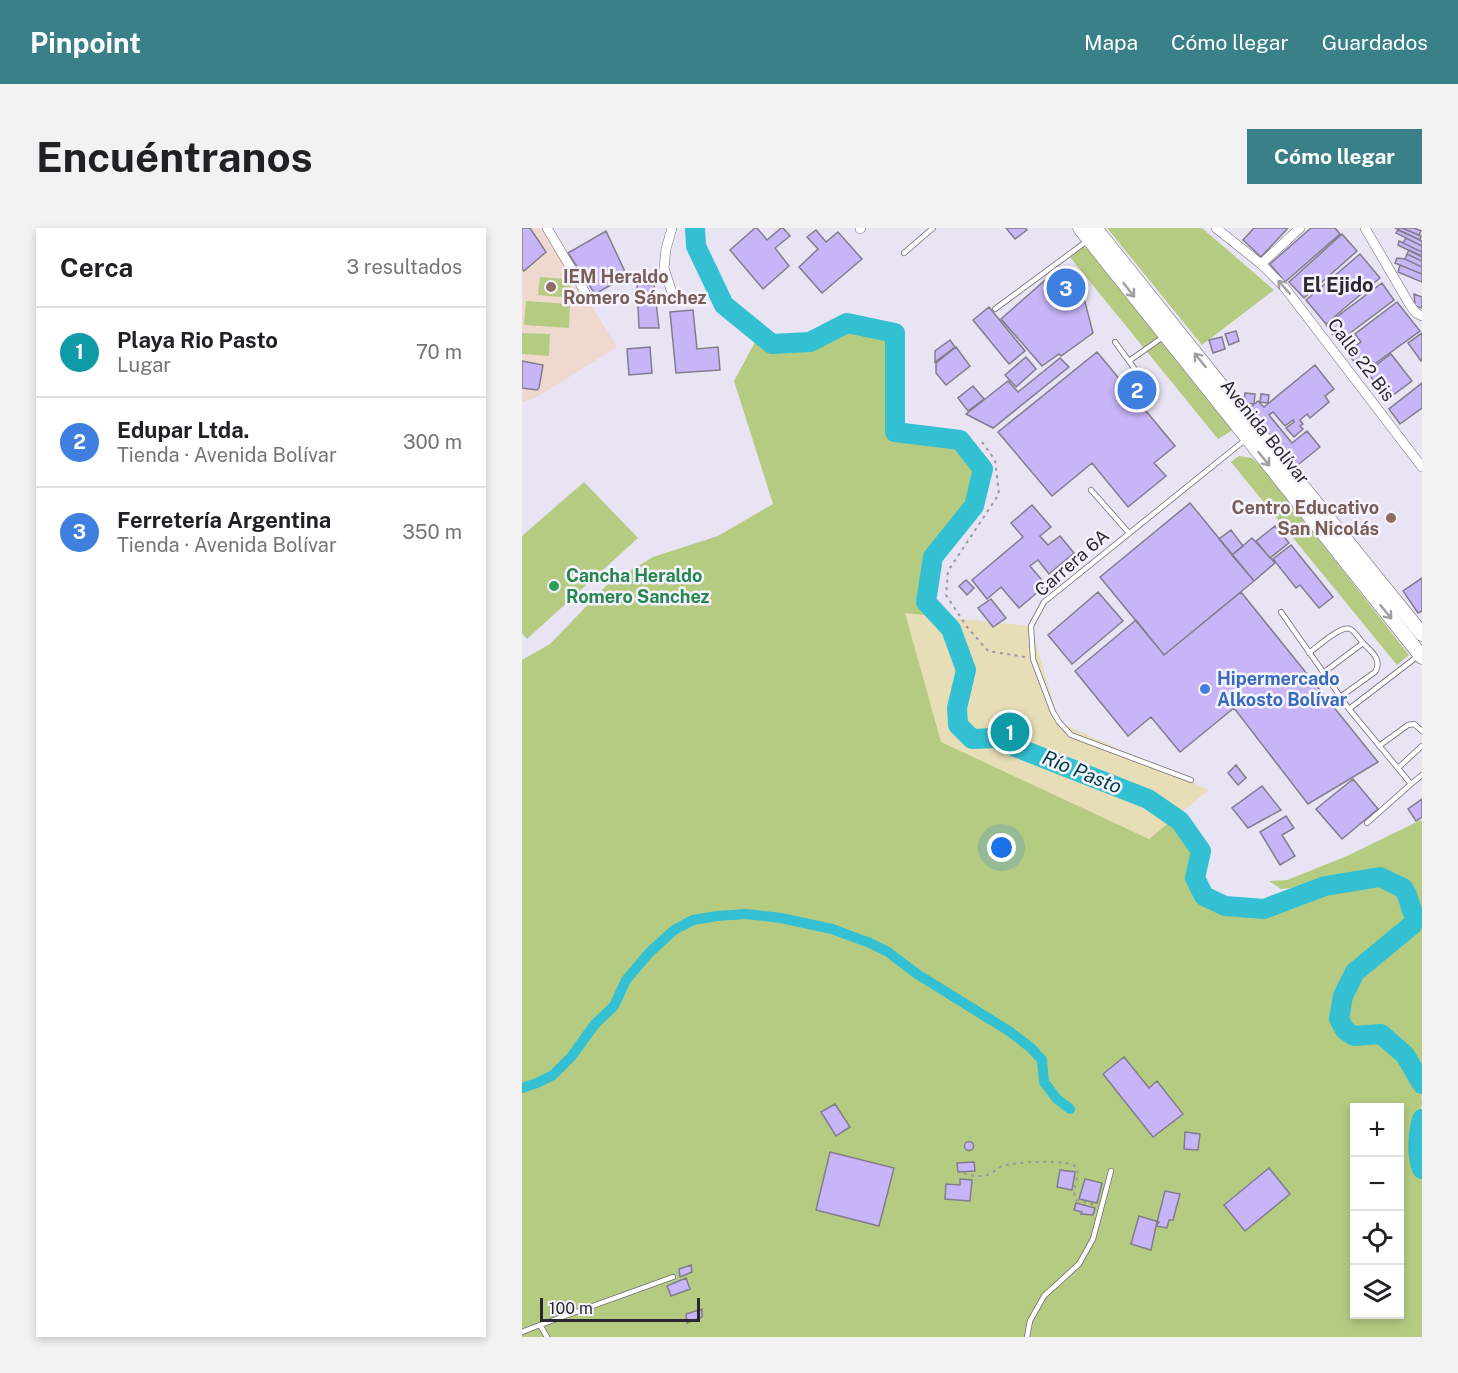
<!DOCTYPE html>
<html lang="es">
<head>
<meta charset="utf-8">
<style>
  body { margin:0; font-family:"Public Sans",sans-serif; background:#f2f2f2; color:#202124 }
  .controls { position:absolute; right:18px; bottom:18px; display:grid; overflow:hidden; border-radius:0px; box-shadow:0 3px 9px #0003 }
  .controls button { width:54px; height:54px; display:grid; place-items:center; padding:0; border:0; border-bottom:2px solid #e0e0e0; background:#fff; color:#202124; font:30px sans-serif }
  .scale { position:absolute; left:18px; bottom:15px; width:160px; box-sizing:border-box; padding-left:6px; border:3px solid #2b292f; border-top:0; font-size:16px; line-height:21px; white-space:nowrap; color:#2b292f; -webkit-text-stroke:4px #f6f2fe; paint-order:stroke }
  .you { position:absolute; left:480px; top:620px; width:21px; height:21px; margin:-15px; border:4px solid #fff; border-radius:50%; background:#1a73e8; box-shadow:0 0 0 9px #1a73e833 }
  .badge { display:grid; place-items:center; width:39px; height:39px; border-radius:50%; background:#398089; color:#fff; font-size:20px; font-weight:700 }
  .pin { position:absolute; translate:-50% -50%; border:3px solid #fff; box-shadow:0 2px 6px #0006 }
  .list { margin:0; padding:0; list-style:none }
  h2 { display:flex; justify-content:space-between; align-items:center; height:78px; margin:0; padding:0 24px; font-size:26px }
  h2 small { font-size:20px; font-weight:400; color:#757577 }
  .list li { display:grid; grid-template-columns:39px 1fr auto; gap:18px; align-items:center; box-sizing:border-box; height:90px; padding:0 24px; border-top:2px solid #e0e0e0 }
  .list b { display:block; font-size:22px; white-space:nowrap }
  .list p { margin:0; font-size:20px; white-space:nowrap; color:#757577 }
  .list em { font-size:20px; font-style:normal; color:#757577 }
  .icon { flex:none; width:33px; height:33px; fill:none; stroke:currentColor; stroke-width:2; stroke-linecap:round; stroke-linejoin:round }
  .map { position:relative; flex:none; width:900px; height:1109px; overflow:hidden; border-radius:0px }
  header { display:flex; align-items:center; gap:36px; box-sizing:border-box; height:84px; padding:0 30px; background:#398089; color:#fff }
  header strong { font-size:28px }
  nav { display:flex; gap:33px; margin-inline-start:auto; font-size:21px }
  .intro { display:flex; align-items:center; justify-content:space-between; box-sizing:border-box; height:144px; padding:0 36px }
  h1 { margin:0; font-size:42px }
  .button { padding:15px 27px; border-radius:0px; background:#398089; color:#fff; font-size:21px; font-weight:700 }
  main { display:flex; gap:36px; padding:0 36px }
  aside { flex:1; background:#fff; border-radius:0px; box-shadow:0 3px 9px #0003 }
  .map>svg:first-child { display:block }
</style>
</head>
<body>
<header>
<strong>Pinpoint</strong>
<nav><a>Mapa</a><a>Cómo llegar</a><a>Guardados</a></nav>
</header>
<div class="intro"><h1>Encuéntranos</h1><a class="button">Cómo llegar</a></div>
<main>
<aside>
<h2>Cerca<small>3 resultados</small></h2>
<ul class="list">
<li><span class="badge" style="background:#0f9aa8">1</span><div><b>Playa Rio Pasto</b><p>Lugar</p></div><em>70 m</em></li>
<li><span class="badge" style="background:#3f7fe0">2</span><div><b>Edupar Ltda.</b><p>Tienda · Avenida Bolívar</p></div><em>300 m</em></li>
<li><span class="badge" style="background:#3f7fe0">3</span><div><b>Ferretería Argentina</b><p>Tienda · Avenida Bolívar</p></div><em>350 m</em></li>
</ul>
</aside>
<div class="map">
<svg width="900" height="1109" viewBox="0 0 900 1109">
  <rect width="100%" height="100%" fill="#e9e4f3"/>
  <!-- education -->
  <path fill="#efd8cd" d="M0,0H21L95,119L15,169L0,174Z"/>
  <!-- green -->
  <path fill="#b6cb82" fill-rule="evenodd" d="M585,0H680L752,62L680,117Z
    M560,19L568,22L711,202L696,211L547,28Z
    M18,49L44,51L51,63L50,70L16,67Z
    M4,73L48,76L47,100L2,97Z
    M325,95L373,105V204L438,212L461,241L449,282L411,329L404,374L429,401L626,571L658,593L674,623L667,648L679,670L699,684L735,689L803,661L860,655L879,665L891,694L858,722L831,742L814,776L811,797L828,810L857,808L882,828L899,859L900,876L892,907L893,934L900,951V1109H0V432L28,416L85,357L131,329L196,308L251,276L212,153L233,114L250,116L288,114ZM832,880H878V1086H832Z
    M0,105L28,106L27,128L0,126Z
    M717,228L730,230L740,239L887,427L875,437L709,234Z
    M62,254L116,310L5,411L0,405V308Z
    M899,592L900,595V848L880,820L860,802L835,806L824,800L820,787L826,762L840,742L889,703L895,691L882,658L864,649L846,647L792,658L759,661L747,653L765,652L825,628Z"/>
  <!-- sand -->
  <path fill="#e7deb8" d="M383,385L509,398L537,494L687,562L627,611L419,514Z"/>
  <g fill="none" stroke-linecap="round" stroke-linejoin="round">
    <!-- canal -->
    <path stroke="#32c0d2" stroke-width="10" d="M0,860L15,855L31,847L49,829L73,796L92,778L104,752L127,725L152,702L171,692L195,688L224,686L259,690L310,701L348,715L366,724L395,746L487,803L509,820L520,832L522,854L535,871L548,881"/>
    <!-- river -->
    <path stroke="#32c0d2" stroke-width="20" d="M173,0L174,18L202,77L250,116L288,114L325,95L373,105V204L438,212L461,241L452,278L411,329L404,374L429,401L444,442L435,480L436,497L450,511L473,510L483,515L626,571L658,593L679,623L673,650L682,668L703,678L742,681L803,658L858,649L881,660L885,667L893,691L890,697L833,744L821,768L817,791L823,802L832,808L859,806L883,827L900,856
      M900,891C896,907 894,925 900,941"/>
  </g>
  <!-- building -->
  <path fill="#c8b5f7" stroke="#817d8c" stroke-width="1.5" d="M0,0H8L24,24L2,43L0,41Z
    M233,0H235L245,12L259,0H261L268,8L253,20L267,38L241,61L208,22Z
    M484,0H503L505,2L493,11Z
    M732,0H766L739,29L721,12Z
    M789,0H813L818,6L763,54L748,36Z
    M873,0H880L899,8L898,12Z
    M880,0H892L899,3L897,7Z
    M294,2L304,14L316,4L340,31L300,65L277,39L296,21L285,9Z
    M876,2L900,13V18L874,5Z
    M84,3L105,48L73,66L46,25Z
    M820,6L835,23L782,70L767,54Z
    M884,10L900,18V24L881,15Z
    M877,13L900,24V29L876,17Z
    M887,22L900,28V33L885,26Z
    M838,26L858,50L804,96L784,72Z
    M885,26L900,33V39L883,31Z
    M875,30L883,31L900,39V46L873,35Z
    M878,37L900,46V54L876,44Z
    M538,39L563,74L571,105L539,128L537,126L520,138L479,91Z
    M860,55L872,72L816,114L804,97Z
    M115,56L132,57L137,100H117Z
    M892,66L900,69V80L893,78Z
    M875,74L898,103L840,145L825,124L839,114L833,106Z
    M467,79L503,123L487,136L451,92Z
    M171,82L175,121L196,119L198,142L154,145L148,84Z
    M714,103L717,113L707,117L703,106Z
    M900,105V132L899,133L886,115Z
    M700,109L703,121L691,125L687,112Z
    M428,112L433,119L413,134V123Z
    M128,119L130,145L107,147L105,121Z
    M434,119L448,138L424,157L414,145V135Z
    M575,124L653,218L632,235L644,248L606,279L570,235L530,268L476,204Z
    M869,126L890,153L863,173L861,165L845,144Z
    M504,129L514,141L494,159L483,147Z
    M538,130L547,139L471,200L444,186L486,153L496,164Z
    M0,133L21,137L17,160L15,162L0,160Z
    M793,137L812,161L803,168L807,174L788,190L785,186L778,192L781,196L778,198L781,201L772,209L764,200L772,194L771,192L763,198L751,184L747,187L770,215L785,203L798,219L772,240L725,182L736,173L742,179Z
    M900,155V180L878,196L867,181Z
    M451,158L462,171L446,183L436,170Z
    M723,165L733,166L732,176L722,175Z
    M739,166L747,167L746,175L738,174Z
    M668,275L732,353L642,427L578,349Z
    M510,277L529,299L518,308L526,317L538,308L552,325L527,346L516,332L508,338L524,357L497,380L479,359L465,371L450,352L501,309L489,295Z
    M753,298L767,315L748,330L734,313Z
    M709,302L721,318L710,327L697,311Z
    M730,310L753,335L732,353L710,327Z
    M769,317L811,369L797,380L778,357L774,360L751,331Z
    M900,350V383L896,385L881,363Z
    M444,352L452,360L445,367L437,358Z
    M576,364L601,393L550,436L526,407Z
    M719,364L856,534L786,576L712,480L658,524L629,489L606,508L553,443L614,392L642,427Z
    M469,371L484,390L471,399L456,380Z
    M714,537L724,550L716,557L706,545Z
    M831,551L856,581L820,611L794,581Z
    M740,558L759,582L726,600L710,580Z
    M900,571V589L894,593L886,581Z
    M764,588L772,600L760,607L773,628L758,637L738,604Z
    M602,829L627,860L635,853L661,886L631,909L581,846Z
    M313,876L328,899L314,908L299,884Z
    M663,904L678,906L676,922L662,921Z
    M442.5 918a4.5 4.5 0 1 1 9 0a4.5 4.5 0 1 1-9 0Z
    M308,924L372,940L357,998L294,982Z
    M452,934L453,943L436,944L435,935Z
    M747,940L768,966L723,1003L702,977Z
    M538,942L553,944L550,962L535,959Z
    M438,951L450,952L448,973L423,971L424,956L438,957Z
    M563,951L580,955L575,975L557,971Z
    M643,963L658,966L651,992H647L645,1000L634,998Z
    M554,975L573,980L571,987L559,986L560,984L552,982Z
    M617,988L637,994L634,998L629,1022L609,1016Z
    M169,1037L170,1044L158,1049L157,1041Z
    M164,1050L168,1061L149,1068L145,1058Z
    M180,1081V1089L165,1095L164,1086Z"/>
  <g fill="none" stroke-linecap="round" stroke-linejoin="round">
    <defs>
      <path id="service" d="M382,25L411,0
        M473,81L565,13
        M593,114L607,133
        M625,158L607,133L641,109
        M569,262L607,305
        M759,384L827,481L896,428
        M787,425C795,419 819,397 828,401C833,403 837,411 841,415
        M801,445L841,415C849,423 861,432 853,444L818,469
        M827,481L889,556L845,595
        M857,518L886,497L892,496L900,503
        M876,540L900,518
        M669,552L549,507L537,494L531,484L511,431L509,398L522,374L723,212
        M889,556L900,547
        M18,1097L151,1049
        M0,1104L18,1097L25,1109
        M505,1109L508,1093L522,1068L557,1036L571,1011L589,943"/>
      <path id="minor" d="M25,0L63,64
        M150,0L144,21L142,40L150,65
        M694,0L739,36L763,60L900,239
        M843,0L888,77L894,85L900,88
        M338,1L339,0
        M739,36L778,0"/>
      <path id="secondary" d="M558,0L900,429
        M573,0L717,180L900,406"/>
    </defs>
    <!-- service casing -->
    <use href="#service" stroke="#6f6a77" stroke-width="6"/>
    <!-- minor casing -->
    <use href="#minor" stroke="#6f6a77" stroke-width="10"/>
    <!-- secondary casing -->
    <use href="#secondary" stroke="#6f6a77" stroke-width="15"/>
    <!-- path -->
    <path stroke="#9a96a2" stroke-width="2" stroke-dasharray="3 4.5" stroke-linecap="butt" d="M460,214L473,232L477,266L426,343L424,367L445,399L466,423L503,429
      M442,945C449,948 457,949 465,947C471,946 474,940 481,938C491,934 549,930 555,940C558,948 549,962 554,972L573,977"/>
    <!-- service -->
    <use href="#service" stroke="#fff" stroke-width="4.5"/>
    <!-- minor -->
    <use href="#minor" stroke="#fff" stroke-width="9"/>
    <!-- secondary -->
    <use href="#secondary" stroke="#fff" stroke-width="14"/>
  </g>
  <!-- one-way arrows -->
  <defs><path id="oneway-shaft" d="M-6 0H5M1.5-3L5.5 0L1.5 3" fill="none" stroke-width="1.6" stroke-linecap="round" stroke-linejoin="round" transform="scale(1.5)"/></defs>
  <g stroke="#a09fa1">
    <use href="#oneway-shaft" transform="translate(762 59) rotate(-132)"/>
    <use href="#oneway-shaft" transform="translate(607 62) rotate(52)"/>
    <use href="#oneway-shaft" transform="translate(678 132) rotate(-129)"/>
    <use href="#oneway-shaft" transform="translate(742 231) rotate(51)"/>
    <use href="#oneway-shaft" transform="translate(864 384) rotate(51)"/>
  </g>
  <!-- markers -->
  <g fill="#8d6e63" stroke="#f6f2fe" stroke-width="2">
    <circle cx="29" cy="59" r="6"/>
    <circle cx="869" cy="290" r="6"/>
  </g>
  <circle fill="#2e9e5b" stroke="#f6f2fe" stroke-width="2" cx="32" cy="358" r="6"/>
  <circle fill="#3f7fe0" stroke="#f6f2fe" stroke-width="2" cx="683" cy="461" r="6"/>
  <g text-anchor="middle" stroke-width="5" stroke-linejoin="round" paint-order="stroke">
    <!-- education labels -->
    <g font-size="18" font-weight="bold" fill="#785e54" stroke="#f6f2fe" text-anchor="start">
      <text x="41" y="55">IEM Heraldo<tspan x="41" dy="21">Romero Sánchez</tspan></text>
      <text x="857" y="286" text-anchor="end">Centro Educativo<tspan x="857" dy="21">San Nicolás</tspan></text>
    </g>
    <!-- street labels -->
    <g font-size="18" fill="#2b292f" stroke="#f6f2fe">
      <text transform="translate(839 132) rotate(53)" y="6">Calle 22 Bis</text>
      <text transform="translate(743 204) rotate(51)" y="6">Avenida Bolívar</text>
      <text transform="translate(550 335) rotate(-41)" y="6">Carrera 6A</text>
    </g>
    <!-- leisure labels -->
    <g font-size="18" font-weight="bold" fill="#27864d" stroke="#f6f2fe" text-anchor="start">
      <text x="44" y="354">Cancha Heraldo<tspan x="44" dy="21">Romero Sanchez</tspan></text>
    </g>
    <!-- shop labels -->
    <g font-size="18" font-weight="bold" fill="#366cbe" stroke="#f6f2fe" text-anchor="start">
      <text x="695" y="457">Hipermercado<tspan x="695" dy="21">Alkosto Bolívar</tspan></text>
    </g>
    <!-- neighbourhood labels -->
    <g font-size="20" font-weight="bold" fill="#2b292f" stroke="#f6f2fe">
      <text x="816" y="64">El Ejido</text>
    </g>
    <!-- water labels -->
    <g font-size="20" font-style="italic" fill="#003f46" stroke="#f6f2fe">
      <text transform="translate(560 544) rotate(22)" y="7">Río Pasto</text>
    </g>
  </g>
</svg>
<div class="controls">
<button>+</button>
<button>−</button>
<button><svg class="icon" aria-label="locate" viewBox="0 0 24 24"><circle cx="12" cy="12" r="6"/><path d="M12 2v4M12 18v4M2 12h4M18 12h4"/></svg></button>
<button><svg class="icon" aria-label="layers" viewBox="0 0 24 24"><path d="M12 4l9 5-9 5-9-5zM3 14l9 5 9-5"/></svg></button>
</div>
<div class="scale">100 m</div>
<div class="you"></div>
<div class="pin badge" style="left:488px;top:504px;background:#0f9aa8">1</div>
<div class="pin badge" style="left:615px;top:162px;background:#3f7fe0">2</div>
<div class="pin badge" style="left:544px;top:60px;background:#3f7fe0">3</div>
</div>
</main>
</body>
</html>
